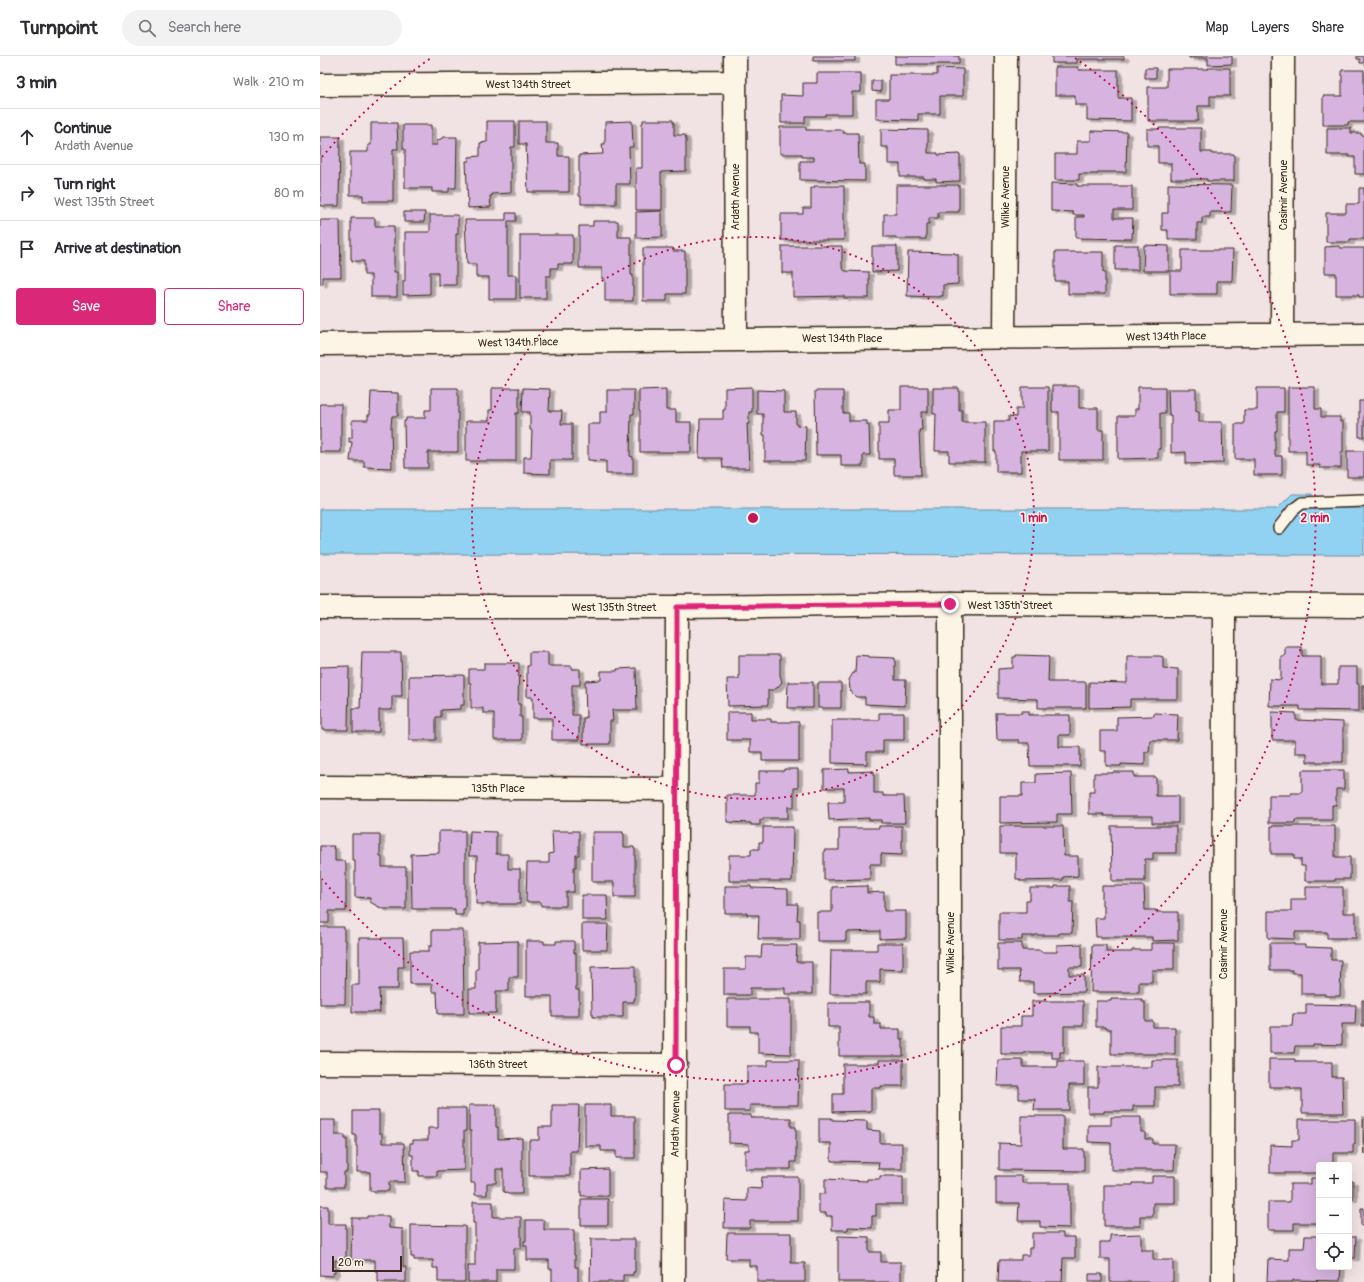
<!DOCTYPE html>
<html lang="en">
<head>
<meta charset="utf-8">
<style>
  body { margin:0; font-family:Pangolin,sans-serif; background:#f2f2f3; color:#2b2b33 }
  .controls { position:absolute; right:12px; bottom:12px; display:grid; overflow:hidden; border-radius:4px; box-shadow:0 4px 16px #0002 }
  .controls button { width:36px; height:36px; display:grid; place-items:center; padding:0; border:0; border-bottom:1px solid #e1e1e2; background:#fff; color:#2b2b33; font:20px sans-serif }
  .scale { position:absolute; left:12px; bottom:10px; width:70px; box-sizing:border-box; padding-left:4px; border:2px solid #3b2a1e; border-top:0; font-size:11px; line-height:14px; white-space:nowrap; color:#3b2a1e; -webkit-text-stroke:3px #fcf5e5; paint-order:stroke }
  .stop { position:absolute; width:12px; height:12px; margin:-9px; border:3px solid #db2777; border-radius:50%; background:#fff }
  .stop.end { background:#db2777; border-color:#fff; box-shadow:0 1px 4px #0008 }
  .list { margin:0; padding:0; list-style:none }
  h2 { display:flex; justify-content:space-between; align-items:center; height:52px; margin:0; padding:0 16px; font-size:17px }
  h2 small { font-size:13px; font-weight:400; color:#7c7c81 }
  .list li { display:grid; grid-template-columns:26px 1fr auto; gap:12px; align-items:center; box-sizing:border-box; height:56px; padding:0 16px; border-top:1px solid #e1e1e2 }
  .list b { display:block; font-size:15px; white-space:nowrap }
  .list p { margin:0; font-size:13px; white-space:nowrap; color:#7c7c81 }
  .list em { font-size:13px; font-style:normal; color:#7c7c81 }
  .actions { display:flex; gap:8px; padding:12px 16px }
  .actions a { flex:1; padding:9px 0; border:1px solid #db2777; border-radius:4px; text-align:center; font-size:14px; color:#db2777 }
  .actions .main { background:#db2777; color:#fff }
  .icon { flex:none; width:22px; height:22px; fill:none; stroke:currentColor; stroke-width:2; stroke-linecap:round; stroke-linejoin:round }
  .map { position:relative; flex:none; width:1044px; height:1226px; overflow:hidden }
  header { display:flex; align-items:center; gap:24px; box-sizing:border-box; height:56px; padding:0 20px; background:#fff; border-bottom:1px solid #e1e1e2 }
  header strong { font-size:19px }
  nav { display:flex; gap:22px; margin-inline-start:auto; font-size:14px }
  .search { width:280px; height:36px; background:#f2f2f3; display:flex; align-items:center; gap:10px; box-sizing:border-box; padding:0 14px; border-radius:22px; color:#7c7c81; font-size:15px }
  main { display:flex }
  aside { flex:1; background:#fff }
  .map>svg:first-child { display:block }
</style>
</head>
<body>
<header>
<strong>Turnpoint</strong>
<div class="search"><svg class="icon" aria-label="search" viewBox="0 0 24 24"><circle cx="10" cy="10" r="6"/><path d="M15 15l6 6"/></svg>Search here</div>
<nav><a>Map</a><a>Layers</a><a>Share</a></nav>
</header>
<main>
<aside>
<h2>3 min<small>Walk · 210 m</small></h2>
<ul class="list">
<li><svg class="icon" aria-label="ahead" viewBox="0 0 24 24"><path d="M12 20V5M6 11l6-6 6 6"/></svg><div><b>Continue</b><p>Ardath Avenue</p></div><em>130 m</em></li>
<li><svg class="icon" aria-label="right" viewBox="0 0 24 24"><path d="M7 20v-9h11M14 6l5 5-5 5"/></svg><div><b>Turn right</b><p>West 135th Street</p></div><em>80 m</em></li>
<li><svg class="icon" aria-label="arrive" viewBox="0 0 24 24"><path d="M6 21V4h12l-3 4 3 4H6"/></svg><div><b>Arrive at destination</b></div></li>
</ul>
<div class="actions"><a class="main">Save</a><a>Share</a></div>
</aside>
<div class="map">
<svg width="1044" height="1226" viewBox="0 0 1044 1226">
  <defs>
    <filter id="shadow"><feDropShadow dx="4.5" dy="2.5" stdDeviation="0" flood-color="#0004"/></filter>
  </defs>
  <rect width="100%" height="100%" fill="#f1e2e3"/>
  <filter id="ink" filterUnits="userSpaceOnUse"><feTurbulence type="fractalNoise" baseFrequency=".025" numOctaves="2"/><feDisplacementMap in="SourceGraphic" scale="8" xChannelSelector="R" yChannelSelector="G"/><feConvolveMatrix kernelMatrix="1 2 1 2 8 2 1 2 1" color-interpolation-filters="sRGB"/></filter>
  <g filter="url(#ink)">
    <!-- water -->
    <path fill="#91d2f3" stroke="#6f8f9e" d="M972,438H992L993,452H1044V499L0,498V453H957Z"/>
    <!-- building -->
    <path fill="#d6b4df" stroke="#3b2a1e" filter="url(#shadow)" d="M493,0H535V5H493Z
      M575,0H639V8H575Z
      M732,0H804V3H757V7H732Z
      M869,0H912V8L888,9V2H869Z
      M1037,0H1044V7H1040V3H1037Z
      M735,11H758V14H798V42H811V65L767,64V49H755V39H735Z
      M617,12L643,13V40H620V58H598V64L556,63V43H569V19H617Z
      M825,12H836V22H825Z
      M888,12H910V40H890V50H878V65H828V31H847V13H888Z
      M1022,14H1044V66H1028V69H1003V40H1022Z
      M497,17H541V36H532V58H505V60H485V67H461V39L483,40V27H497Z
      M552,25H561V36L552,35Z
      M323,64H353V67H354V79H365L366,83V115L341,116V128H342V154H316V112H322V67H323Z
      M167,65H195V91H191V137L172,138V140H170L171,151L148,152L146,105H149V101L160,100V87L167,86Z
      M199,65H226V87H238V100H249V136H208L206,88H199Z
      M312,65L313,91H309L310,128H296V148H261V140H259V99L283,98L282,88H285V66Z
      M51,67H77L78,93H73V145H43V139H30V96H48V89H51Z
      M83,69H111V89H117V85L124,81H137L136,132H129V136H112V132H85V93H83Z
      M460,71H486V74H523V77H538L539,108H545V125L480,124V105H494V101H482V98H460Z
      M839,72H881V96H892V98H914V125H887V123H851V107H838V90H827V73H839Z
      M1007,72H1031V77H1041V79H1044V118H1035V101H1029V99H1007Z
      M561,73L608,74V97H618V99L640,98V125L616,126V123H604V121H580V108H568V91H561Z
      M771,75L807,76L806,116H778V118H759V124H735V98H757V85H771Z
      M0,81H20L19,150H0Z
      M731,127L757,128V130H812V154H794V162H813L812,183L756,182V161H764V159H753V156L731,155Z
      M848,128L912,129L911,156H890V161H882V167H877V183H848V174H842V157H848Z
      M576,129H639V156H618V162H609V168H606V183H576V181H564V158H576Z
      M494,130H524V184H461V158H483V152H491V132H494Z
      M1039,132H1044V183H1030V186H1006V157H1026V148H1039Z
      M342,155V181L316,182V156Z
      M84,156H105L104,166H84Z
      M186,157H196V165H188V219H196V243H169V221H156V208H147L145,164H186Z
      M110,159H138V178H136V229H118V216H110V238L83,239V225H85V176H110Z
      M31,162H55V170H74V216H77V241H51V219H44V205H32V203H31Z
      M0,164H20L21,221H3V228H0Z
      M273,165H298V181H311V219H313V245H285V223H282V212H259V170H273Z
      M200,179H253V208H238V212H231V220H226V242H200Z
      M795,189H818V214H795Z
      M824,189L849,190V215H823Z
      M462,190H522V211L525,215L549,216V242H524V240L473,241V217H462Z
      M552,190H577V215L552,216Z
      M1019,190L1020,192H1044V241H1039V239H1016V217H1005V191Z
      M323,192H353V195H365V238H347V245H323Z
      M862,194H913L912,225H897V238H850V215H862Z
      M588,196L635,197V198H638V228L623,229V240H620V241L587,240Z
      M735,196H783V216H785V238H748V225H735Z
      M732,330H759V352H778V374H783V404H739V356H732Z
      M432,331V356H429V368H427L429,412H403L402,402H379L380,363H403V354H405V332Z
      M581,331H608V356H601L602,374H599L601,419H574V403H559V367H569V354H581Z
      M702,331H728V395H701V416H676V395H674V365H689V360L696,361V353H702Z
      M818,331H845V357H840V393H838V402L798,403V360H815V353H818Z
      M968,331H995V353H1001V361H1020V366H1023V396H1021V412H1000V409H986V395H968Z
      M111,332H138V396H108V412H85L84,365H86V362H105V354H111Z
      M172,332H199V357H196V405H146V365H169V354H172Z
      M203,332L230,333L229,355H242L241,368H252V404H230V418L204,417V401H211L212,374H210V356H202Z
      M613,332H639V354H642V366H665V406H629V395H615L616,358H613Z
      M937,332H964V356H957V375H955V400H962V419H934V403H915V368H924V354H937Z
      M346,333V354H356V366H371V396H320V355H319V334Z
      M848,333H876V355H879V366H902L903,407L866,408V396L851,397V359H849Z
      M287,334H314V358H311L310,400L313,401V418H286V405L268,404V368H280V356H287Z
      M437,334L464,335V356H476V369L486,370L485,405H445V379H443V358H437Z
      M495,335H523V357H529V365H547V369H549L550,399H543V410H521V399H496Z
      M51,336L78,337V360H72L71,370L72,412L44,411V405H30L32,386H29V382H32V364H48V359H50Z
      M1039,345H1044V381H1039Z
      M0,348H21V396H0Z
      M1027,395H1044V421H1027Z
      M965,591H982V600H1001V628H1018V611H1037V628H1039V655L980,654V650H949L950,623L961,624V600H965Z
      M42,596H81L82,640H72V654H59V676H33V652H40Z
      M209,596H228V610H252V613H260V629H252V659H259V684H232V662H213V641H207V610H209Z
      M419,599H460V619L462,626L458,631L454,634H448V649L408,650L407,623H419Z
      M536,599L549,600V601L575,602V624H586L585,650L545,648V641H536L533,638L530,634L529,624L533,617H535Z
      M696,599L729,600L728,626H766V652H718V643L678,642V613L693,612V601H696Z
      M807,600H840L843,601V612L858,613V643H810V651L769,652V626L807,627Z
      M164,607H199L198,648H200V661H202V684H174V657H163V652H151V627H149V613H164Z
      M29,610L28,674H2V652H0V611Z
      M316,612L317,654H292L293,665H290V688H263V662H266L265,625L281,624V615H297V613Z
      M144,619V649H141V653L121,654V661H116V684H89V620Z
      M468,626H493V652H467Z
      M498,627H521V652H498Z
      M1042,629H1044V654H1042Z
      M702,655H709V659H750V679H739V691H760V710H710L709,687H699V684H677L676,657H702Z
      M407,656H431V663H451V666H479V705H442V696H430V684H407Z
      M952,656L976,657V664L1023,666V706H987V697H975V684H952Z
      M559,657H584V684H563V696H547V708L512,707V664H559Z
      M834,657L858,658L857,684H830L829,696H825V709L801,708V710H786V695H780V675H797V661L834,660Z
      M464,713H478V732H474V751H468V762H443V764H440V769H431V767L407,766V739H435V727H439V715H464Z
      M529,713V716L554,715V737H563V740H584L585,767H561V764H549V762L509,764L508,746H524V732H504V714Z
      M982,714H1024V733H1016V749H1012V764H975V767H949V739H971V737H982Z
      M793,716H814V721H836V740H858V767H832V760H784V758H769V736H774V717H793Z
      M751,717L752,758H737V766L680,767V740H702V727H716V718Z
      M559,770H582V799L561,798V808H550V823L504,824V794H519V772H559Z
      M680,770H743L744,800H758V820L743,821V824L700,825V823H696V797H680Z
      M791,770H856V797H833V803H825V825H792Z
      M951,770H1015V801H1030V823H1015V825H985V810H981V803H974V798H951Z
      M443,771H473L472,825H409V799H431V793H439V786H443Z
      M119,775H145V853H143V859H135V853H92L91,798L119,797Z
      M150,775L176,776V798H188V813H200V848H156L157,800H149Z
      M232,775H259V799H256V811H254V836H246V850H221V846H206L207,807H229V798L233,797Z
      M273,776H303V778H304V791H314V793H315V841H294V826H272V779H273Z
      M32,778H60V800H62V811H86V853H63L50,846V842L35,841V804H32Z
      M0,790H14L13,793H15V805H25L26,808V855H9V867H0Z
      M405,830H431V832L468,833V848H478L477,864H480V883H438L439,859H427V857H405Z
      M547,830V837L564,836V855H586V882L560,883V875L526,876V885H497V856H512V831Z
      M735,830H750V846H753L752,877H739V879H715V880H702V884H679V856H706V844H710V832H735Z
      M782,830H824L825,854H836V856H858V884L832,885V881H776L775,862H784V850H782Z
      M986,831H1023V857H1036V882H1007V876H975V883L948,882V855H971V843H986Z
      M262,839H287L288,864H262Z
      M262,868H288L287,894H262Z
      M0,871H24V884H26L25,948H0Z
      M112,874H143L144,958H118L117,936H112V928H90V895H109V890H112Z
      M39,882H83L84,911H78V933H59L60,956H32V929H39Z
      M198,885V921H189V935H176V957H149V933H156V914H158V886Z
      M206,885H224V888H236V885H254V897H256V934H259V960H232V940H206Z
      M557,887H583V914L560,913V926H546V938H510L511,894H557Z
      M678,887H702V894H721V896H737V889L762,888V911H749V919H764V936L713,937V926H700L699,914H678Z
      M831,887H854V914H832V926H819V936H771L772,889H786V896H812V894H831Z
      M950,887H974V889H985V891L1011,892V904H1021L1020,940H1005V938H981V917H972V914H950Z
      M442,889H477L476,906H492V938H465V932H430V939H404V913H426V901H441Z
      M315,910V943H314V946H303V961H273V958H272L271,911Z
      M407,943H471V998L438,997V976H430V970H407Z
      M791,943H822V946H825V965H833V971H855V998H791V973H785V971H776V945H791Z
      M1042,944H1044V970H1042Z
      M712,945H763V970H744V996H740V1002H732V996H704V998H681V970H701V960H712Z
      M520,946H549V961H554V968H561V973H580V983H583V1000H519V971H508V947H520Z
      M986,948L1036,949L1035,968H1022V989L993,988V990H975L974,997H950V970H972L973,958H986Z
      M949,1003H975V1006H1012V1021H1022L1023,1057H982V1033H971V1031H949Z
      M448,1004H479L478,1049H430V1055H405V1028H427V1010H448Z
      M559,1004H583V1030H561V1032H551V1055L513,1056V1038H523V1008H547V1007H559Z
      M678,1004H703V1011H738V1005H764V1029H749V1054H714L715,1043H699V1030H677Z
      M832,1004H858V1031H835V1050H813V1055H784V1057H768V1031H778V1011H832Z
      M149,1049H176V1071H178V1083L202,1082V1138H188L183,1135V1113H176V1127H167V1139H155V1127H151V1075H149Z
      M232,1049H259L257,1095H250V1120H209V1084H219V1071H232Z
      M265,1049H291V1060H315V1102H296V1095H281V1090H265Z
      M118,1052H146V1075H144V1114L117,1115V1120H99V1115H93V1099H90V1087H93V1084H108V1072H118Z
      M33,1055H59V1077H62V1087H84L85,1126H69V1135H50V1116H37V1090H36V1079H33Z
      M409,1059H431V1062H471V1071H476V1106H471V1113H425V1094H429V1088L409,1087Z
      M701,1060H743V1093H764V1115L679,1114V1087L701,1088Z
      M791,1061H821V1076H825V1083H833V1088H855L854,1114H791V1087L768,1086V1069H791Z
      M1043,1061H1044V1098L1043,1085Z
      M499,1062H512V1064L547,1065V1074L560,1075V1087H582V1113H558L559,1106L511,1105V1087H499Z
      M979,1063H1035V1088H1033V1097H1013V1109H999V1117H950V1089L972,1090V1084H979Z
      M0,1064H15V1079H25V1083H27V1116H24V1131H7V1116H0Z
      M288,1113V1140H261V1114Z
      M560,1120H583V1148H556V1160H552V1172L528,1171V1174H512V1160H506V1157H499V1138H505V1123L547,1125V1123H560Z
      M676,1120H702V1127H750V1172L720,1171V1165H698L699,1147H676Z
      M832,1120H855V1147H833V1160H820V1170H784V1129H813V1127H832Z
      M442,1121H478V1165H430V1172H404L405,1144L427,1145V1132L441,1133Z
      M991,1122H999V1167H974V1174H948V1146H970V1128H991Z
      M1029,1125H1033V1143H1029Z
      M261,1143H288V1169H261Z
      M153,1146H173V1161H201V1192H194V1213H176V1226H148V1210H155V1167H153Z
      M0,1150H8V1168H26V1202H24V1204H15V1217H13V1220L0,1219Z
      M1041,1152H1044V1170H1041Z
      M47,1160H69V1172L83,1173V1211H86V1226H58V1215H55V1204H31L32,1162H47Z
      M206,1164H224V1174H254V1199H255V1211H258V1226H232V1213H229V1204H207V1190H204V1185H206Z
      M91,1169L145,1170V1226H118V1212H113V1204H94V1201H91Z
      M407,1177H471V1207H485V1226H437V1210H429V1203H406Z
      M712,1177H743V1181H755V1202H743L742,1226H678L679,1204H701V1199H709V1192H712Z
      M821,1178V1194H833V1204H853V1226H790V1203H780V1186H790V1179Z
      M518,1180L549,1181V1196H561V1206H581V1226H518Z
      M985,1180H999V1211H1021L1020,1225L973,1224V1226H947L948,1203L969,1204V1192H984Z
      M1029,1181H1036L1035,1202H1029Z
      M271,1183H315V1216H313V1219H303V1226H270Z
      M769,1218H782V1226H769Z"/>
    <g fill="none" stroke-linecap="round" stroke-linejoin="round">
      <defs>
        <path id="service" d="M959,472L973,454L982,447L1044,445"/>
        <path id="minor" d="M415,0L416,283
          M0,29L415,26
          M962,278L963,0
          M684,282L686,0
          M0,288C348,284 696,281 1044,278
          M0,731L356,733
          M0,1007L356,1009
          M354,1226L357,551
          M630,1226V548
          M903,1226L904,550"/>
        <path id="tertiary" d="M0,551H357L630,548L1044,550"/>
      </defs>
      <!-- service casing -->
      <use href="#service" stroke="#3b2a1e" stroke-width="14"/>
      <!-- minor casing -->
      <use href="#minor" stroke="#3b2a1e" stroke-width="25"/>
      <!-- tertiary casing -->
      <use href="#tertiary" stroke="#3b2a1e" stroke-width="25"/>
      <!-- service -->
      <use href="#service" stroke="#fcf5e5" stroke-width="11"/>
      <!-- minor -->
      <use href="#minor" stroke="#fcf5e5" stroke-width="22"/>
      <!-- tertiary -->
      <use href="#tertiary" stroke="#fcf5e5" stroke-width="22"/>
    </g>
  </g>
  <g fill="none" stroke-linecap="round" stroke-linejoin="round" filter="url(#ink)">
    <!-- route -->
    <path stroke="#db2777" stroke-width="5" d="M356,1009L357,551L630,548"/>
  </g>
  <!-- distance rings -->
  <g fill="none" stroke="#c2185b" stroke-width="2" stroke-dasharray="2 4">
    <circle cx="433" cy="462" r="281"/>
    <path d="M2 101A562 562 0 0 1 111 2M755 2A562 562 0 1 1 2 823"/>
  </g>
  <g text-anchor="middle" stroke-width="3" stroke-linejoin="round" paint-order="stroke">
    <!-- street labels -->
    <g font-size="11" fill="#3b2a1e" stroke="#fcf5e5">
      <text x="208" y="32">West 134th Street</text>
      <text transform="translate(963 139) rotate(-90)" y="4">Casimir Avenue</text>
      <text transform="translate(415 141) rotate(-90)" y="4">Ardath Avenue</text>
      <text transform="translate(685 141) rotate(-90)" y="4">Wilkie Avenue</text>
      <text transform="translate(846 280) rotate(-1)" y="4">West 134th Place</text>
      <text x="522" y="286">West 134th Place</text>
      <text transform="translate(198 286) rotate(-1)" y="4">West 134th Place</text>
      <text x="690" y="553">West 135th Street</text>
      <text x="294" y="555">West 135th Street</text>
      <text x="178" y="736">135th Place</text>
      <text transform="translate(630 887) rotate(-90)" y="4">Wilkie Avenue</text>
      <text transform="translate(903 888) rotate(-90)" y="4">Casimir Avenue</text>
      <text x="178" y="1012">136th Street</text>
      <text transform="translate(355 1068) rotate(-89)" y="4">Ardath Avenue</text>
    </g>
  </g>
  <circle cx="433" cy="462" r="6" fill="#c2185b" stroke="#fcf5e5" stroke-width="2"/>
  <g font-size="12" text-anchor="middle" font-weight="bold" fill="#c2185b" stroke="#fcf5e5" stroke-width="3" stroke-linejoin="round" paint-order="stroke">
    <text x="714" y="466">1 min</text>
    <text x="995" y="466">2 min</text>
  </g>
</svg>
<div class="controls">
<button>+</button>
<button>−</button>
<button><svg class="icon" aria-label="locate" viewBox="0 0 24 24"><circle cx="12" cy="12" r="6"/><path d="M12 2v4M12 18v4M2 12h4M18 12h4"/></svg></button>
</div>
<div class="scale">20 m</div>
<div class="stop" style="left:356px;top:1009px"></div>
<div class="stop end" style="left:630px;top:548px"></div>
</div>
</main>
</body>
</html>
